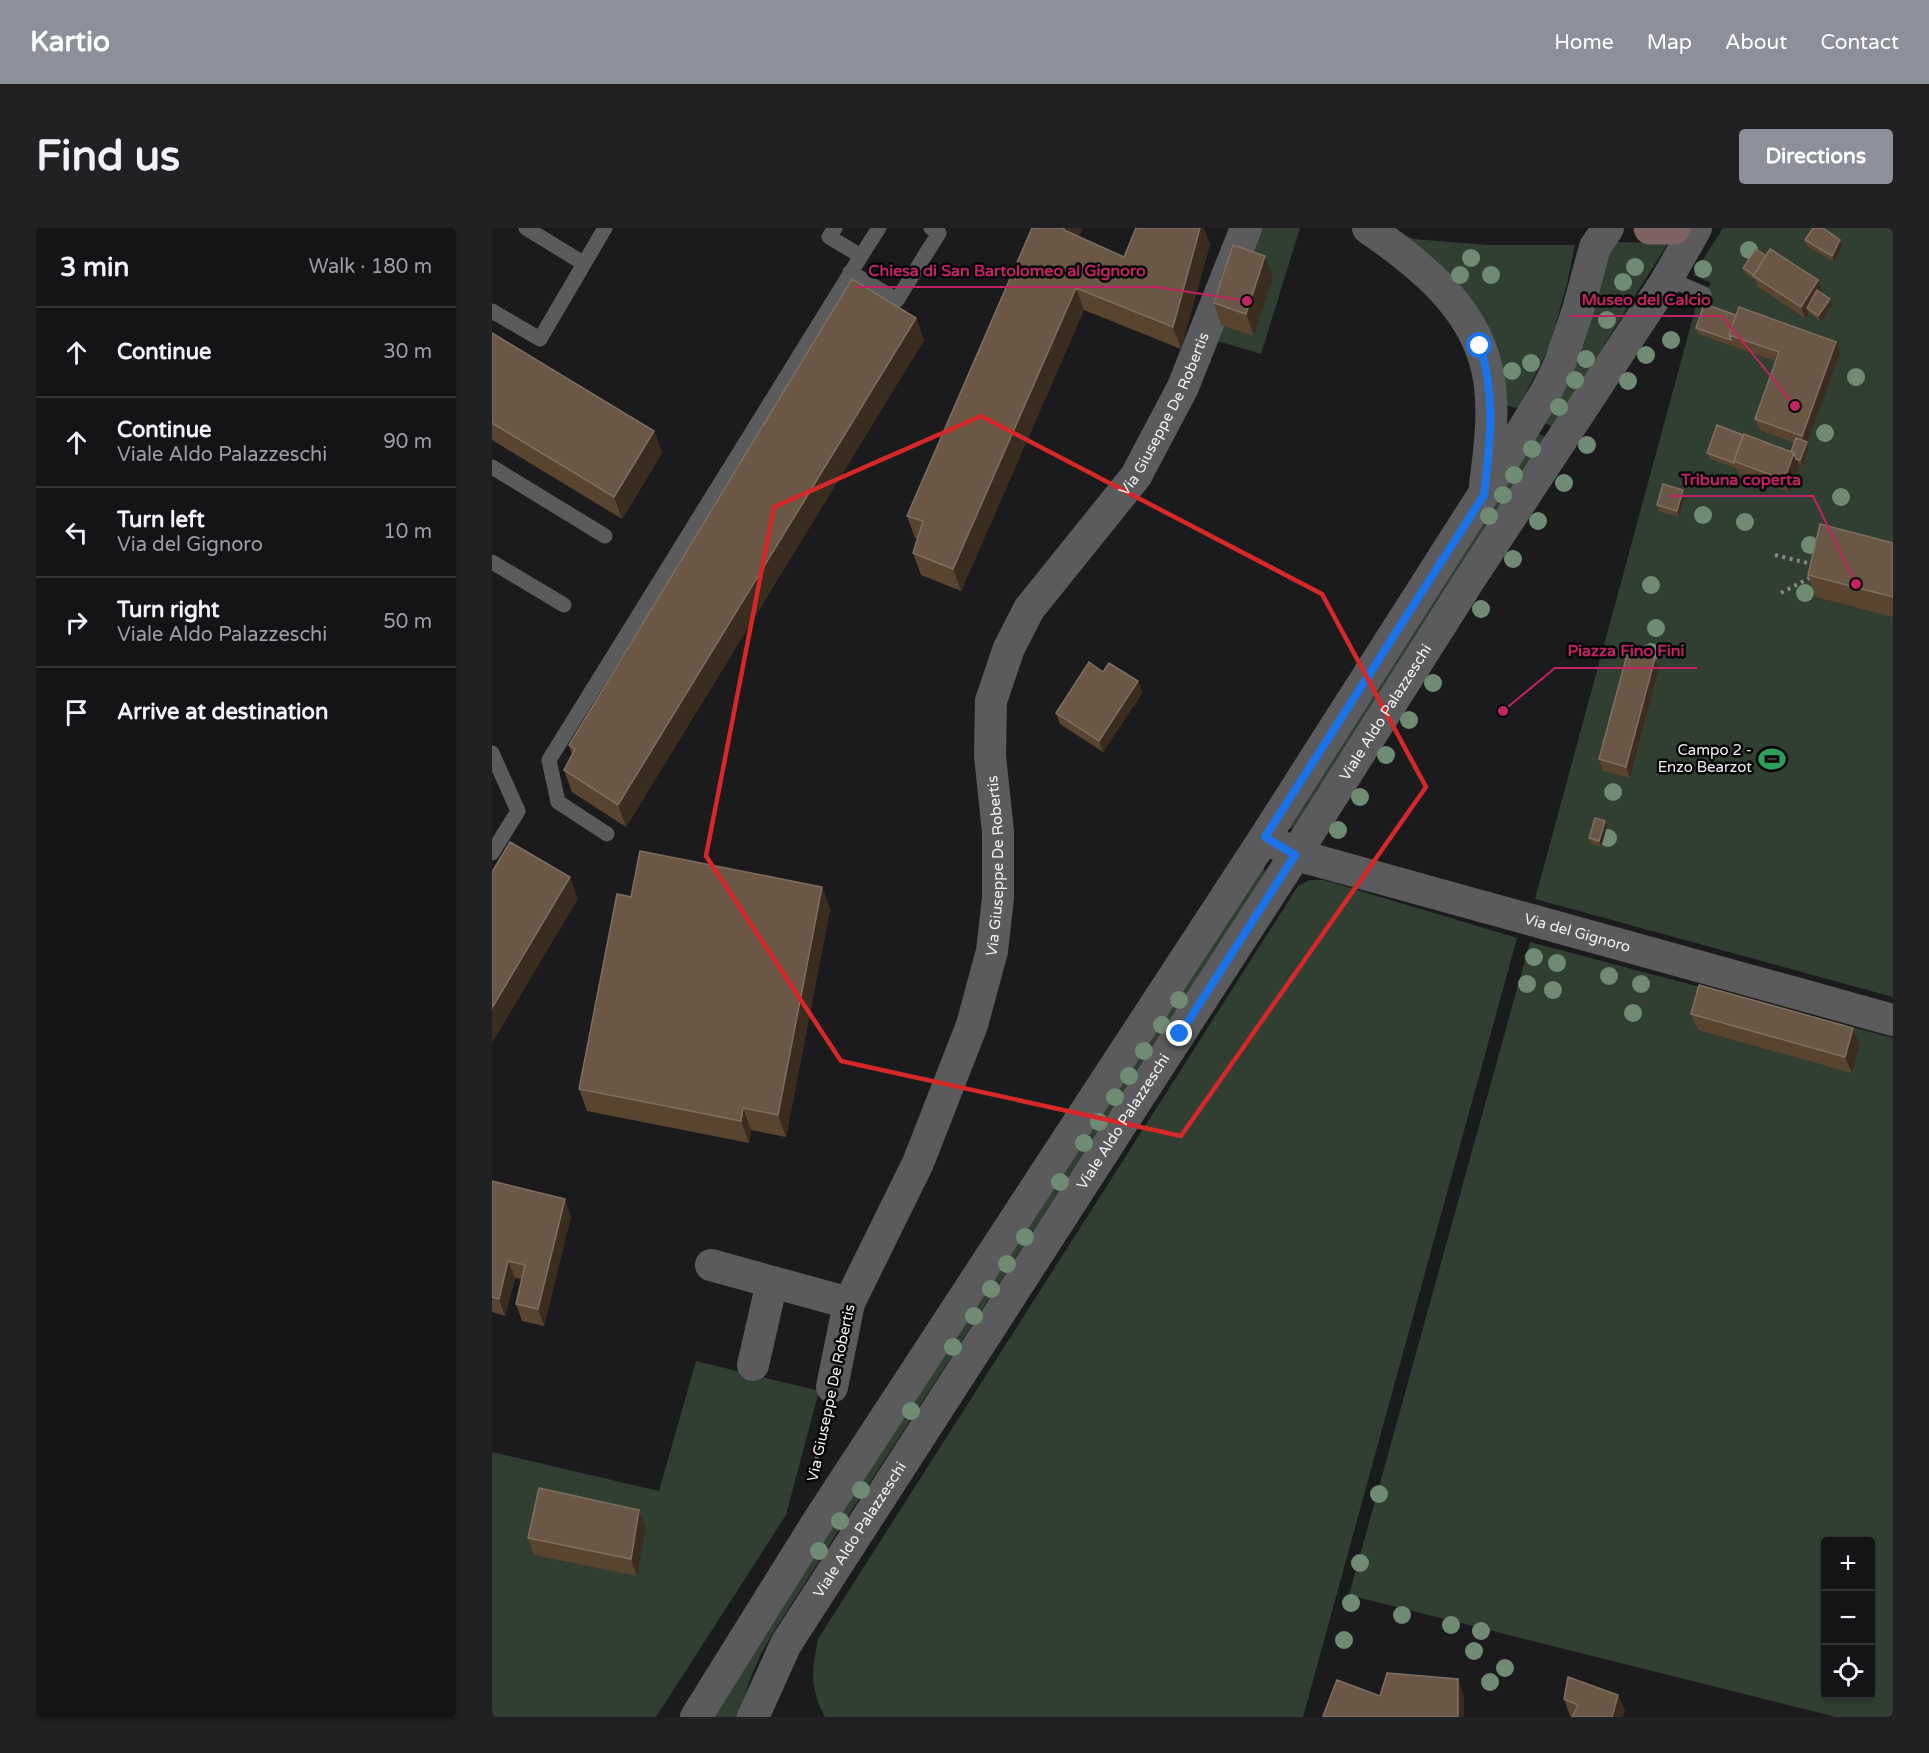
<!DOCTYPE html>
<html lang="en">
<head>
<meta charset="utf-8">
<style>
  body { margin:0; font-family:"Varela Round",sans-serif; background:#212123; color:#f1f3f6 }
  .controls { position:absolute; right:18px; bottom:18px; display:grid; overflow:hidden; border-radius:6px; box-shadow:0 2px 4px #0004 }
  .controls button { width:54px; height:54px; display:grid; place-items:center; padding:0; border:0; border-bottom:2px solid #333335; background:#141416; color:#f1f3f6; font:30px sans-serif }
  .stop { position:absolute; width:18px; height:18px; margin:-14px; border:4px solid #1a73e8; border-radius:50%; background:#fff }
  .stop.end { background:#1a73e8; border-color:#fff; box-shadow:0 2px 6px #0008 }
  .list { margin:0; padding:0; list-style:none }
  h2 { display:flex; justify-content:space-between; align-items:center; height:78px; margin:0; padding:0 24px; font-size:26px }
  h2 small { font-size:20px; font-weight:400; color:#9d9ea1 }
  .list li { display:grid; grid-template-columns:39px 1fr auto; gap:18px; align-items:center; box-sizing:border-box; height:90px; padding:0 24px; border-top:2px solid #333335 }
  .list b { display:block; font-size:22px; white-space:nowrap }
  .list p { margin:0; font-size:20px; white-space:nowrap; color:#9d9ea1 }
  .list em { font-size:20px; font-style:normal; color:#9d9ea1 }
  .icon { flex:none; width:33px; height:33px; fill:none; stroke:currentColor; stroke-width:2; stroke-linecap:round; stroke-linejoin:round }
  .map { position:relative; flex:none; width:1401px; height:1489px; overflow:hidden; border-radius:6px }
  header { display:flex; align-items:center; gap:36px; box-sizing:border-box; height:84px; padding:0 30px; background:#8c9099; color:#fff }
  header strong { font-size:28px }
  nav { display:flex; gap:33px; margin-inline-start:auto; font-size:21px }
  .intro { display:flex; align-items:center; justify-content:space-between; box-sizing:border-box; height:144px; padding:0 36px }
  h1 { margin:0; font-size:42px }
  .button { padding:15px 27px; border-radius:6px; background:#8c9099; color:#fff; font-size:21px; font-weight:700 }
  main { display:flex; gap:36px; padding:0 36px }
  aside { flex:1; background:#141416; border-radius:6px; box-shadow:0 2px 4px #0004 }
  .map>svg:first-child { display:block }
</style>
</head>
<body>
<header>
<strong>Kartio</strong>
<nav><a>Home</a><a>Map</a><a>About</a><a>Contact</a></nav>
</header>
<div class="intro"><h1>Find us</h1><a class="button">Directions</a></div>
<main>
<aside>
<h2>3 min<small>Walk · 180 m</small></h2>
<ul class="list">
<li><svg class="icon" aria-label="ahead" viewBox="0 0 24 24"><path d="M12 20V5M6 11l6-6 6 6"/></svg><div><b>Continue</b></div><em>30 m</em></li>
<li><svg class="icon" aria-label="ahead" viewBox="0 0 24 24"><path d="M12 20V5M6 11l6-6 6 6"/></svg><div><b>Continue</b><p>Viale Aldo Palazzeschi</p></div><em>90 m</em></li>
<li><svg class="icon" aria-label="left" viewBox="0 0 24 24"><path d="M17 20v-9H6M10 6l-5 5 5 5"/></svg><div><b>Turn left</b><p>Via del Gignoro</p></div><em>10 m</em></li>
<li><svg class="icon" aria-label="right" viewBox="0 0 24 24"><path d="M7 20v-9h11M14 6l5 5-5 5"/></svg><div><b>Turn right</b><p>Viale Aldo Palazzeschi</p></div><em>50 m</em></li>
<li><svg class="icon" aria-label="arrive" viewBox="0 0 24 24"><path d="M6 21V4h12l-3 4 3 4H6"/></svg><div><b>Arrive at destination</b></div></li>
</ul>
</aside>
<div class="map">
<svg width="1401" height="1489" viewBox="0 0 1401 1489">
  <rect width="100%" height="100%" fill="#1b1b1d"/>
  <!-- green -->
  <path fill="#303f31" fill-rule="evenodd" d="M764,0H808L769,126L722,112Z
    M1231,0H1401V769L1043,671L1204,78L1219,55L1201,47Z
    M906,5L922,11L995,17H1083L1075,56L1057,120L1026,180L1010,177Z
    M1117,14L1176,15L1061,199L1051,194Z
    M1045,204L1054,210L801,600L796,602Z
    M768,639L772,640L773,644L754,675L345,1305L281,1405L269,1426L258,1451L246,1489H221L272,1399Z
    M817,652H832L1025,710L811,1489H333C317,1459 320,1443 326,1411L806,658Z
    M1038,714L1401,810V1489H1344L857,1367ZM1334,1314H1378V1466H1334Z
    M204,1133L327,1163L294,1287L164,1489H0V1224L167,1263Z"/>
  <g fill="none" stroke-linecap="round" stroke-linejoin="round">
    <!-- path -->
    <path stroke="#878788" stroke-width="4" stroke-dasharray="3 4.5" stroke-linecap="butt" d="M1283,327L1324,337
      M1289,365L1319,349
      M323,1238L334,1186"/>
    <!-- lane -->
    <path stroke="#5b5b5e" stroke-width="15" d="M34,0L91,35
      M369,28L387,0
      M358,44L405,72L447,5L439,0
      M1175,50L1212,66
      M0,83L48,111L113,0
      M0,239L113,308
      M0,334L72,377
      M0,525L26,583L0,625
      M115,606L66,574L57,532L369,28L337,9L343,0"/>
    <!-- street -->
    <g stroke="#5b5b5e" stroke-width="32">
      <path d="M876,0C925,34 979,76 994,137C1004,175 998,218 993,257"/>
      <path id="s1" d="M785,616L803,627L826,633L1401,792"/>
      <path d="M219,1037L357,1075"/>
      <path d="M261,1137L280,1054"/>
      <path id="s2" d="M340,1159L357,1075L426,935L480,797L500,723L506,670V604L498,528L499,473L517,420L537,381L644,248L691,159L754,0"/>
      <path d="M204,1489L328,1290L773,609L991,267L1055,162L1068,135L1086,82L1103,19L1116,0"/>
      <path id="s3" d="M261,1489L294,1416L803,627L980,348L1174,53L1204,0"/>
    </g>
    <!-- secondary -->
    <path stroke="#7f6262" stroke-width="33" d="M1158,0H1182"/>
  </g>
  <!-- trees -->
  <g fill="#708b73">
    <circle cx="1257" cy="22" r="9"/>
    <circle cx="979" cy="30" r="9"/>
    <circle cx="1143" cy="39" r="9"/>
    <circle cx="1211" cy="41" r="9"/>
    <circle cx="968" cy="47" r="9"/>
    <circle cx="999" cy="47" r="9"/>
    <circle cx="1131" cy="54" r="9"/>
    <circle cx="1115" cy="92" r="9"/>
    <circle cx="1179" cy="112" r="9"/>
    <circle cx="1154" cy="127" r="9"/>
    <circle cx="1094" cy="131" r="9"/>
    <circle cx="1039" cy="135" r="9"/>
    <circle cx="1020" cy="143" r="9"/>
    <circle cx="1364" cy="149" r="9"/>
    <circle cx="1083" cy="152" r="9"/>
    <circle cx="1136" cy="153" r="9"/>
    <circle cx="1067" cy="179" r="9"/>
    <circle cx="1333" cy="205" r="9"/>
    <circle cx="1095" cy="217" r="9"/>
    <circle cx="1040" cy="221" r="9"/>
    <circle cx="1022" cy="247" r="9"/>
    <circle cx="1072" cy="255" r="9"/>
    <circle cx="1011" cy="267" r="9"/>
    <circle cx="1349" cy="269" r="9"/>
    <circle cx="1211" cy="287" r="9"/>
    <circle cx="997" cy="288" r="9"/>
    <circle cx="1046" cy="293" r="9"/>
    <circle cx="1253" cy="294" r="9"/>
    <circle cx="1318" cy="317" r="9"/>
    <circle cx="1021" cy="331" r="9"/>
    <circle cx="1159" cy="357" r="9"/>
    <circle cx="1313" cy="365" r="9"/>
    <circle cx="989" cy="381" r="9"/>
    <circle cx="1164" cy="400" r="9"/>
    <circle cx="1159" cy="424" r="9"/>
    <circle cx="941" cy="455" r="9"/>
    <circle cx="917" cy="492" r="9"/>
    <circle cx="894" cy="527" r="9"/>
    <circle cx="1121" cy="564" r="9"/>
    <circle cx="868" cy="569" r="9"/>
    <circle cx="846" cy="602" r="9"/>
    <circle cx="1116" cy="610" r="9"/>
    <circle cx="1042" cy="729" r="9"/>
    <circle cx="1065" cy="735" r="9"/>
    <circle cx="1117" cy="748" r="9"/>
    <circle cx="1035" cy="756" r="9"/>
    <circle cx="1149" cy="756" r="9"/>
    <circle cx="1061" cy="762" r="9"/>
    <circle cx="687" cy="772" r="9"/>
    <circle cx="1141" cy="785" r="9"/>
    <circle cx="670" cy="797" r="9"/>
    <circle cx="652" cy="823" r="9"/>
    <circle cx="637" cy="848" r="9"/>
    <circle cx="623" cy="869" r="9"/>
    <circle cx="607" cy="894" r="9"/>
    <circle cx="592" cy="915" r="9"/>
    <circle cx="568" cy="954" r="9"/>
    <circle cx="533" cy="1009" r="9"/>
    <circle cx="515" cy="1036" r="9"/>
    <circle cx="499" cy="1061" r="9"/>
    <circle cx="482" cy="1088" r="9"/>
    <circle cx="461" cy="1119" r="9"/>
    <circle cx="419" cy="1183" r="9"/>
    <circle cx="369" cy="1262" r="9"/>
    <circle cx="887" cy="1266" r="9"/>
    <circle cx="348" cy="1293" r="9"/>
    <circle cx="327" cy="1323" r="9"/>
    <circle cx="868" cy="1335" r="9"/>
    <circle cx="859" cy="1375" r="9"/>
    <circle cx="910" cy="1387" r="9"/>
    <circle cx="959" cy="1397" r="9"/>
    <circle cx="989" cy="1403" r="9"/>
    <circle cx="852" cy="1412" r="9"/>
    <circle cx="982" cy="1423" r="9"/>
    <circle cx="1013" cy="1440" r="9"/>
    <circle cx="998" cy="1454" r="9"/>
  </g>
  <!-- wall -->
  <path fill="#594430" d="M587,9L632,29L718,16L689,121L592,82L469,363L429,347L421,325L425,310H423L415,288Z
    M1313,12L1350,18L1342,34L1315,18Z
    M1274,28L1326,52L1330,64L1329,65L1340,77L1329,94L1317,85L1313,90L1266,59L1263,52L1253,45L1251,40Z
    M781,50L762,108L729,97L722,75Z
    M1244,87L1344,114L1348,126L1315,216L1317,220L1310,238L1306,236L1297,264L1246,245L1244,240L1218,231L1215,225L1299,224L1303,215L1268,202L1263,191L1284,133L1206,106L1204,100Z
    M424,90L432,112L134,599L80,564L72,542L80,527L77,517Z
    M0,105L162,203L170,225L130,291L0,212Z
    M1191,262L1193,268L1187,289L1167,283L1165,277Z
    M1401,315V389L1324,369L1316,347Z
    M1163,430L1167,441L1138,550L1111,543L1107,531Z
    M646,453L650,465L611,524L568,496L564,485Z
    M1115,598L1109,619L1099,616L1097,610Z
    M330,659L338,681L294,909L259,902L257,915L95,883L87,861L139,669Z
    M1199,786L1361,800L1368,817L1360,845L1206,802Z
    M0,953L79,988L52,1098L30,1093L24,1076L30,1051L23,1050L13,1088L0,1084Z
    M147,1282L154,1299L145,1348L42,1327L36,1310Z
    M1126,1467L1133,1483L1080,1489L1078,1488L1072,1471Z"/>
  <!-- shaded-wall -->
  <path fill="#3a2c1f" d="M572,0H591L579,24L572,2Z
    M708,0H712L718,16L689,121L681,99Z
    M1348,12L1350,18L1342,34L1340,28Z
    M773,28L781,50L762,108L754,86Z
    M1326,52L1330,64L1318,82L1315,80L1317,85L1313,90L1309,79Z
    M584,60L592,82L469,363L461,341Z
    M1338,71L1340,77L1329,94L1326,88Z
    M424,90L432,112L134,599L126,577Z
    M1344,114L1348,126L1315,216L1317,220L1310,238L1308,232L1314,217L1310,208Z
    M162,203L170,225L130,291L122,269Z
    M1302,225L1307,237L1297,264L1292,252Z
    M1191,262L1193,268L1187,289L1185,283Z
    M1163,430L1167,441L1138,550L1134,539Z
    M646,453L650,465L611,524L607,513Z
    M1113,593L1115,598L1109,619L1107,613Z
    M78,649L86,671L0,815V780Z
    M330,659L338,681L294,909L286,887Z
    M1361,800L1368,817L1360,845L1353,829Z
    M251,880L259,902L257,915L249,893Z
    M73,971L79,988L52,1098L46,1081Z
    M16,1033L23,1050L13,1088L7,1071Z
    M147,1282L154,1299L145,1348L139,1331Z
    M966,1451L972,1468V1489H966Z
    M1126,1467L1133,1483L1131,1489H1120Z"/>
  <!-- building -->
  <path fill="#6a5745" stroke="#7f6f60" stroke-width="1.5" d="M540,0H572V2L632,29L644,0H708L681,99L584,60L461,341L421,325L431,293L415,288Z
    M1321,0H1331L1348,12L1340,28L1313,12Z
    M741,17L773,28L754,86L722,75Z
    M1264,21L1274,28L1262,47L1251,40Z
    M1278,21L1326,52L1309,79L1261,48Z
    M360,51L424,90L126,577L72,542L83,521L77,517Z
    M1325,62L1338,71L1326,88L1315,80Z
    M1212,76L1244,87L1237,107L1239,112L1204,100Z
    M1247,79L1344,114L1310,208L1263,191L1287,124L1237,107Z
    M0,105L162,203L122,269L0,195Z
    M1225,197L1251,207L1242,233V235L1215,225Z
    M1252,206L1302,225L1292,252L1242,233Z
    M1304,210L1315,214L1308,232L1304,231L1302,225L1299,224Z
    M1171,256L1191,262L1185,283L1165,277Z
    M1328,296L1401,315V369L1316,347Z
    M1136,423L1163,430L1134,539L1107,531Z
    M597,434L611,444L617,435L646,453L607,513L564,485Z
    M1103,590L1113,593L1107,613L1097,610Z
    M18,614L78,649L0,780V644Z
    M148,623L330,659L286,887L251,880L249,893L87,861L125,666L139,669Z
    M1207,757L1361,800L1353,829L1199,786Z
    M0,953L73,971L46,1081L24,1076L33,1037L16,1033L7,1071L0,1069Z
    M47,1260L147,1282L139,1331L36,1310Z
    M895,1445L966,1451V1489H835L831,1488L845,1452L888,1468Z
    M1076,1449L1126,1467L1120,1489H1080L1086,1477L1072,1471Z"/>
  <g fill="none" stroke-linecap="round" stroke-linejoin="round">
    <!-- route -->
    <path stroke="#1a73e8" stroke-width="8" d="M688,806L803,627L773,609L992,267C998,215 1004,168 988,118"/>
  </g>
  <!-- marked area -->
  <path fill="none" stroke="#d62828" stroke-width="4.5" stroke-linejoin="round" d="M489,188L830,366L934,559L689,908L349,833L214,628L282,279Z"/>
  <!-- icons -->
  <defs>
    <symbol id="stadium-bare" viewBox="-9 -9 18 18"><path d="M0-5a6.5 5 0 1 0 0 10a6.5 5 0 1 0 0-10ZM-3.5-1.8h7v3.6h-7Z" fill="#2e9e5b" stroke="#060607" stroke-width="2.5" paint-order="stroke"/></symbol>
  </defs>
  <g fill-rule="evenodd">
    <use href="#stadium-bare" x="1261" y="512" width="38" height="38"/>
  </g>
  <g text-anchor="middle" stroke-width="5" stroke-linejoin="round" paint-order="stroke">
    <!-- street labels -->
    <g font-size="15" fill="#f1f1f2" stroke="#060607">
      <text dy="5" stroke="none"><textPath href="#s2" startOffset="1056">Via Giuseppe De Robertis</textPath></text>
      <text dy="5" stroke="none"><textPath href="#s3" startOffset="1188">Viale Aldo Palazzeschi</textPath></text>
      <text dy="5" stroke="none"><textPath href="#s2" startOffset="552">Via Giuseppe De Robertis</textPath></text>
      <text dy="5" stroke="none"><textPath href="#s1" startOffset="314">Via del Gignoro</textPath></text>
      <text dy="5" stroke="none"><textPath href="#s3" startOffset="702">Viale Aldo Palazzeschi</textPath></text>
      <text transform="translate(339 1165) rotate(-78)" y="5">Via Giuseppe De Robertis</text>
      <text dy="5" stroke="none"><textPath href="#s3" startOffset="216">Viale Aldo Palazzeschi</textPath></text>
    </g>
    <!-- poi labels -->
    <g font-size="15" fill="#f1f1f2" stroke="#060607" text-anchor="end">
      <text x="1260" y="527">Campo 2 -<tspan x="1260" dy="17">Enzo Bearzot</tspan></text>
    </g>
  </g>
  <!-- callouts -->
  <path fill="none" stroke="#c42363" stroke-width="2" d="M755 73L665 59H364M1303 178L1230 88H1077M1364 356L1321 268H1177M1011 483L1063 440H1205"/>
  <g fill="#c42363" stroke="#060607" stroke-width="2">
    <circle cx="755" cy="73" r="6"/>
    <circle cx="1303" cy="178" r="6"/>
    <circle cx="1364" cy="356" r="6"/>
    <circle cx="1011" cy="483" r="6"/>
  </g>
  <g font-size="16" text-anchor="middle" font-weight="bold" fill="#c42363" stroke="#060607" stroke-width="5" stroke-linejoin="round" paint-order="stroke">
    <text x="515" y="48">Chiesa di San Bartolomeo al Gignoro</text>
    <text x="1154" y="77">Museo del Calcio</text>
    <text x="1249" y="257">Tribuna coperta</text>
    <text x="1134" y="428">Piazza Fino Fini</text>
  </g>
</svg>
<div class="controls">
<button>+</button>
<button>−</button>
<button><svg class="icon" aria-label="locate" viewBox="0 0 24 24"><circle cx="12" cy="12" r="6"/><path d="M12 2v4M12 18v4M2 12h4M18 12h4"/></svg></button>
</div>
<div class="stop" style="left:988px;top:118px"></div>
<div class="stop end" style="left:688px;top:806px"></div>
</div>
</main>
</body>
</html>
